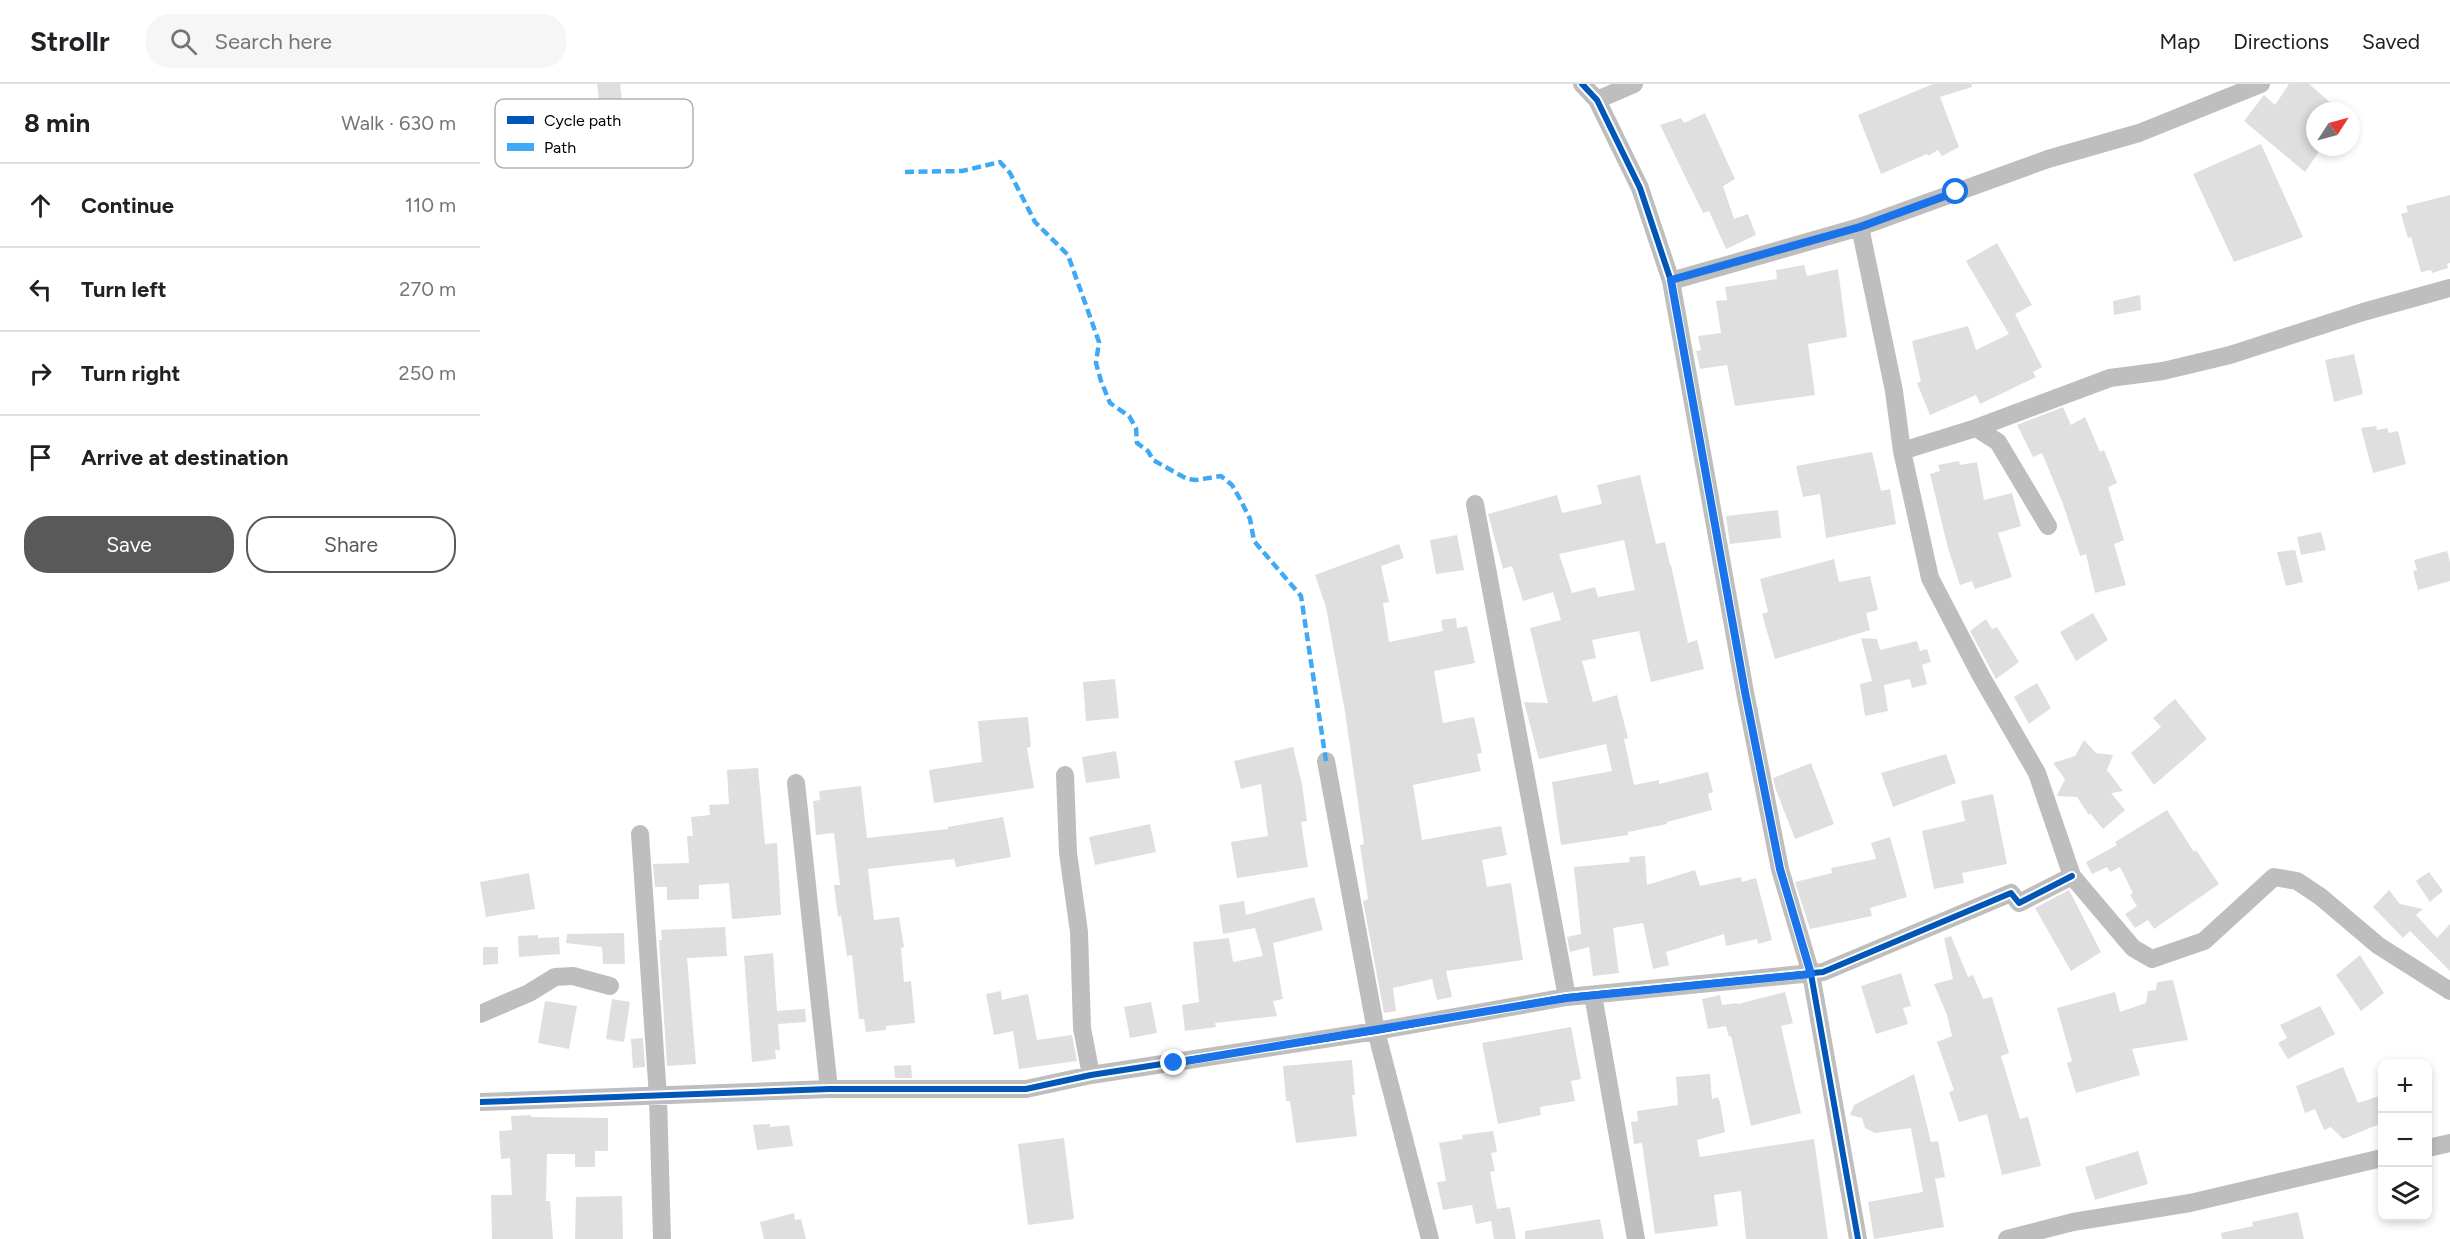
<!DOCTYPE html>
<html lang="en">
<head>
<meta charset="utf-8">
<style>
  body { margin:0; font-family:Figtree,sans-serif; background:#f6f6f6; color:#202124 }
  .controls { position:absolute; right:18px; bottom:18px; display:grid; overflow:hidden; border-radius:12px; box-shadow:0 3px 9px #0003 }
  .controls button { width:54px; height:54px; display:grid; place-items:center; padding:0; border:0; border-bottom:2px solid #e0e0e0; background:#fff; color:#202124; font:30px sans-serif }
  .compass { position:absolute; left:1826px; top:18px; width:54px; height:54px; border-radius:50%; background:#fff; box-shadow:0 3px 9px #0003; rotate:54deg }
  .stop { position:absolute; width:18px; height:18px; margin:-14px; border:4px solid #1a73e8; border-radius:50%; background:#fff }
  .stop.end { background:#1a73e8; border-color:#fff; box-shadow:0 2px 6px #0008 }
  .list { margin:0; padding:0; list-style:none }
  h2 { display:flex; justify-content:space-between; align-items:center; height:78px; margin:0; padding:0 24px; font-size:26px }
  h2 small { font-size:20px; font-weight:400; color:#757577 }
  .list li { display:grid; grid-template-columns:39px 1fr auto; gap:18px; align-items:center; box-sizing:border-box; height:84px; padding:0 24px; border-top:2px solid #e0e0e0 }
  .list b { display:block; font-size:22px; white-space:nowrap }
  .list em { font-size:20px; font-style:normal; color:#757577 }
  .actions { display:flex; gap:12px; padding:18px 24px }
  .actions a { flex:1; padding:14px 0; border:2px solid #595959; border-radius:24px; text-align:center; font-size:21px; color:#595959 }
  .actions .main { background:#595959; color:#fff }
  .icon { flex:none; width:33px; height:33px; fill:none; stroke:currentColor; stroke-width:2; stroke-linecap:round; stroke-linejoin:round }
  .map { position:relative; flex:none; width:1970px; height:1155px; overflow:hidden }
  header { display:flex; align-items:center; gap:36px; box-sizing:border-box; height:84px; padding:0 30px; background:#fff; border-bottom:2px solid #e0e0e0 }
  header strong { font-size:28px }
  nav { display:flex; gap:33px; margin-inline-start:auto; font-size:21px }
  .search { width:420px; height:54px; background:#f6f6f6; display:flex; align-items:center; gap:15px; box-sizing:border-box; padding:0 21px; border-radius:24px; color:#757577; font-size:22px }
  main { display:flex }
  aside { flex:1; background:#fff }
  .map>svg:first-child { display:block }
</style>
</head>
<body>
<header>
<strong>Strollr</strong>
<div class="search"><svg class="icon" aria-label="search" viewBox="0 0 24 24"><circle cx="10" cy="10" r="6"/><path d="M15 15l6 6"/></svg>Search here</div>
<nav><a>Map</a><a>Directions</a><a>Saved</a></nav>
</header>
<main>
<aside>
<h2>8 min<small>Walk · 630 m</small></h2>
<ul class="list">
<li><svg class="icon" aria-label="ahead" viewBox="0 0 24 24"><path d="M12 20V5M6 11l6-6 6 6"/></svg><div><b>Continue</b></div><em>110 m</em></li>
<li><svg class="icon" aria-label="left" viewBox="0 0 24 24"><path d="M17 20v-9H6M10 6l-5 5 5 5"/></svg><div><b>Turn left</b></div><em>270 m</em></li>
<li><svg class="icon" aria-label="right" viewBox="0 0 24 24"><path d="M7 20v-9h11M14 6l5 5-5 5"/></svg><div><b>Turn right</b></div><em>250 m</em></li>
<li><svg class="icon" aria-label="arrive" viewBox="0 0 24 24"><path d="M6 21V4h12l-3 4 3 4H6"/></svg><div><b>Arrive at destination</b></div></li>
</ul>
<div class="actions"><a class="main">Save</a><a>Share</a></div>
</aside>
<div class="map">
<svg width="1970" height="1155" viewBox="0 0 1970 1155">
  <rect width="100%" height="100%" fill="#fff"/>
  <!-- building -->
  <path fill="#dfdfdf" fill-rule="evenodd" d="M117,0H140L146,46L123,49Z
    M1453,0H1492V3L1460,13L1479,63L1462,72L1458,66L1448,72L1447,70L1401,90L1378,31Z
    M1809,0H1829L1860,27H1835V63H1842L1825,88L1764,37L1784,11L1795,21Z
    M1225,29L1255,95L1243,102L1254,135L1268,130L1276,151L1246,165L1229,127L1223,129L1180,41L1201,34L1204,39Z
    M1781,60L1823,153L1754,178L1713,90Z
    M1970,111V179L1967,180L1968,184L1952,189L1951,186L1941,188L1931,153L1928,154L1921,130L1928,128L1926,122Z
    M1517,159L1552,221L1535,230L1562,283L1553,288L1556,293L1500,320L1496,311L1450,331L1437,299L1441,298L1432,257L1488,242L1496,266L1529,250L1486,177Z
    M1324,181L1327,192L1358,185L1367,253L1328,260L1335,311L1255,322L1247,281L1220,285L1216,267L1221,266L1218,252L1241,249L1236,217L1247,216L1245,203L1297,195L1296,186Z
    M1660,211L1661,226L1634,231L1633,217Z
    M1874,270L1883,310L1854,318L1845,276Z
    M1583,323L1591,341L1605,333L1620,368L1624,366L1637,399L1628,403L1644,456L1634,460L1646,501L1615,509L1606,470L1600,472L1583,420L1562,369L1553,373L1537,341Z
    M1896,342L1897,346L1908,344V349L1918,347L1926,380L1893,389L1881,344Z
    M1392,368L1401,407L1410,405L1416,440L1346,454L1340,410L1323,413L1316,382Z
    M1479,377L1480,381L1497,378L1504,416L1532,409L1541,442L1518,449L1532,493L1495,505L1492,497L1480,501L1468,464L1450,390L1460,387L1458,381Z
    M1160,391L1176,460L1185,458L1190,481H1191L1208,559L1217,556L1224,585L1171,598L1159,547L1112,556L1116,574L1102,577L1113,618L1137,611L1148,654L1144,655L1154,701L1179,696V700L1228,688L1233,708L1228,710L1232,726L1187,738V740L1148,748V751L1081,761L1072,698L1132,687L1126,660L1059,675L1044,618L1068,619L1050,544L1081,536L1073,508L1043,517L1032,482L1023,485L1008,430L1077,411L1082,429L1122,420L1117,401ZM1144,456L1155,506L1118,513L1115,503L1092,509L1079,470Z
    M1298,426L1301,454L1250,460L1246,432Z
    M1841,448L1846,466L1821,471L1817,453Z
    M977,451L984,486L956,490L950,456Z
    M919,460L924,474L901,482L909,518L903,519L909,558L963,547L961,536L976,534L977,544L987,542L995,579L954,587L963,639L994,633L1002,669L997,670L1001,687L933,701L942,756L1021,742L1027,771L1002,776L1007,803L1031,799L1043,876L966,887L972,913L957,916L952,895L913,904L916,927L904,929L883,817L888,815L880,761L884,760L865,628L846,523L835,491Z
    M1815,466L1823,498L1806,502L1797,468Z
    M1967,467L1970,478V497L1938,506L1933,487L1937,486L1934,476Z
    M1354,475L1359,498L1390,492L1398,526L1386,529L1390,546L1295,575L1282,530L1288,528L1280,495Z
    M1613,529L1628,556L1596,577L1580,548Z
    M1506,535L1512,545L1517,543L1539,578L1516,595L1490,547Z
    M1381,554L1397,555L1400,566L1437,557L1440,567L1447,565L1451,578L1442,581L1447,600L1432,604L1430,595L1404,601L1408,627L1385,632L1380,600L1392,597Z
    M635,595L639,634L606,637L603,598Z
    M1557,599L1571,624L1549,640L1534,613Z
    M1695,615L1727,655L1674,701L1651,669L1681,643L1673,634Z
    M548,633L551,663L547,664L554,704L454,719L449,686L502,678L498,637Z
    M1604,656L1616,669L1633,671L1627,686L1643,707L1631,709L1645,726L1623,745L1610,729L1609,731L1597,713L1577,712L1585,695L1573,679L1595,672Z
    M813,663L822,700L827,737L821,738L828,783L757,794L751,758L788,752L781,700L761,705L754,677Z
    M636,667L640,694L606,699L602,673Z
    M1466,670L1476,699L1413,723L1401,689Z
    M1331,679L1354,740L1315,755L1296,706L1293,694Z
    M278,684L285,760L297,759L301,831L252,835L249,799L219,801V815L187,816V803H175L173,780L209,779L207,752H213L211,733L230,731L229,721L249,720L247,686Z
    M381,702L387,754L468,745V743L523,733L531,773L476,783L474,775L388,785L394,836L419,833L424,863L421,864L424,898L431,897L435,939L406,942V946L386,948L384,935H379L372,871L367,872L361,832L358,833L354,801H360L354,749L336,751L333,717L340,716L339,707Z
    M1513,710L1527,780L1482,789L1484,799L1454,805L1442,747L1485,737L1481,717Z
    M1687,726L1714,768L1716,766L1739,800L1674,845L1668,836L1655,844L1645,830L1657,822L1650,811L1653,809L1640,783L1630,788L1627,783L1612,790L1606,778L1637,761L1635,758Z
    M670,740L676,768L615,781L609,753Z
    M1410,753L1427,813L1390,824L1392,832L1330,845L1315,798L1352,789L1351,784L1396,775L1391,759Z
    M1165,772L1167,801L1215,786L1220,802L1261,793L1262,798L1276,794L1292,856L1278,860L1277,855L1246,862L1244,850L1186,868L1189,881L1173,885L1163,839L1133,844L1139,889L1113,892L1109,863L1090,868L1087,853L1101,850L1094,783L1150,778L1149,773Z
    M1949,788L1963,807L1950,818L1936,797Z
    M49,789L55,825L6,833L0,798Z
    M1589,806L1621,868L1591,887L1555,824Z
    M1909,806L1920,820L1943,825L1936,831L1957,854L1970,840V887L1930,847L1923,854L1893,823Z
    M834,813L843,846L793,859L803,915L793,917L797,932L735,939L736,943L705,947L702,921L719,918L713,858L749,854L753,878L783,872L775,844L743,850L739,821L764,817L766,831Z
    M245,843L247,872L207,874L216,980L187,982L179,856H182L181,846Z
    M144,849L145,880H123L122,863L86,859L87,850Z
    M58,851V854L79,853L80,870L39,873L38,852Z
    M1471,852L1488,893L1493,891L1503,915L1512,913L1529,969L1521,972L1540,1035L1548,1033L1561,1082L1522,1091L1507,1030L1479,1038L1469,1008L1474,1006L1457,958L1472,952L1467,931L1454,900L1473,895L1464,854Z
    M3,863H18V880L3,881Z
    M293,869L297,927L325,925L326,938L298,940L300,966H295L296,975L272,978L264,872Z
    M1880,871L1904,909L1881,927L1856,891Z
    M1421,889L1431,922L1423,924L1428,940L1396,950L1381,902Z
    M1693,896L1708,956L1652,965L1660,991L1596,1009L1587,979L1592,977L1577,924L1635,908L1640,928L1666,919L1668,907L1676,906L1677,898Z
    M521,907L522,916L548,910L557,956L592,951L597,977L539,985L533,947L514,951L506,910Z
    M1305,908L1313,939L1301,942L1321,1029L1271,1042L1251,952L1249,953L1246,942L1228,945L1222,915L1240,911L1242,921L1257,919L1258,920Z
    M132,915L150,918L144,958L126,955Z
    M65,917L97,922L89,965L58,959Z
    M671,918L677,949L650,954L644,923Z
    M1840,922L1855,950L1808,975L1798,959L1807,954L1800,941Z
    M1091,943L1101,995L1091,997L1095,1017L1060,1023L1061,1031L1018,1040L1002,959Z
    M163,954L165,983L153,984L151,955Z
    M872,976L875,1011H872L877,1052L816,1059L810,1017H806L803,982Z
    M431,981L432,994H415L414,982Z
    M1863,983L1878,1019L1902,1011V1039L1863,1055L1851,1043L1844,1046L1835,1025L1825,1029L1816,1002Z
    M1230,990L1232,1015L1238,1013L1240,1018L1245,1048L1217,1056L1220,1073L1334,1055L1348,1155H1266L1261,1107L1234,1111L1238,1142L1175,1150L1162,1059L1154,1060L1151,1038L1158,1037L1157,1027L1198,1021L1196,993Z
    M1434,990L1451,1058L1458,1057L1465,1093L1455,1095L1464,1143L1394,1155L1388,1118L1443,1108L1431,1044L1395,1049L1385,1044L1382,1034L1370,1031L1374,1021Z
    M51,1031V1033L128,1034V1067H115V1083H95V1070H67L66,1117H70L73,1155H12L11,1111H32L30,1074L21,1075L19,1047L32,1046L31,1032Z
    M290,1040V1043L309,1041L313,1062L277,1066L273,1041Z
    M1013,1047L1017,1068L1011,1069L1015,1087L1010,1088L1017,1125L1030,1123L1036,1155H1014L1011,1137L996,1140L992,1121L963,1126L957,1098L966,1097L959,1059L983,1055L982,1051Z
    M584,1054L594,1135L548,1141L538,1060Z
    M1658,1067L1668,1100L1615,1116L1605,1083Z
    M142,1112L143,1155H95L96,1113Z
    M1818,1128L1824,1155H1742L1741,1149L1773,1142L1772,1138Z
    M314,1129L315,1136L321,1135L326,1155H284L280,1138Z
    M1120,1135L1124,1155H1045V1147Z"/>
  <g fill="none" stroke-linecap="round" stroke-linejoin="round">
    <!-- street -->
    <path stroke="#bebebe" stroke-width="18" d="M1102,0L1117,16L1160,104L1191,197L1265,608L1300,785L1331,890L1378,1155
      M1117,16L1154,0
      M1380,143L1414,307L1422,367L1450,494L1501,592L1557,689L1592,792L1653,864L1672,875L1724,857L1794,793L1817,797L1841,813L1899,862L1970,907
      M1191,197L1380,143L1568,75L1659,49L1781,0
      M1496,344L1630,294L1683,287L1750,271L1883,228L1970,204
      M1422,367L1496,344L1518,358L1568,442
      M995,420L1087,913
      M846,677L896,947L950,1155
      M585,691L588,769L599,848L602,944L611,991
      M316,699L349,1005
      M160,750L178,1013L182,1155
      M1113,911L1156,1155
      M0,930L49,909L75,893L93,892L130,902
      M0,1018L349,1005H546L611,991L896,947L1087,913L1343,888L1531,809L1539,819L1592,792
      M1948,1064L1970,1059
      M1527,1155L1593,1138L1710,1119L1902,1074"/>
    <!-- quiet -->
    <path stroke="#3fa9f5" stroke-width="4.5" stroke-dasharray="9 4.5" stroke-linecap="butt" d="M425,88L482,87L520,78L530,89L555,138L588,171L619,258L616,279L621,297L630,319L649,332L656,344L657,359L668,367L673,376L707,395L716,396L741,392L752,401L760,415L770,435L774,457L821,512L846,677"/>
    <defs>
      <path id="cycleway" d="M1102,0L1117,16L1160,104L1191,197L1265,608L1300,785L1331,890L1378,1155
        M0,1018L349,1005H546L611,991L896,947L1087,913L1343,888L1531,809L1539,819L1592,792"/>
    </defs>
    <!-- cycleway casing -->
    <use href="#cycleway" stroke="#fff" stroke-width="10"/>
    <!-- cycleway -->
    <use href="#cycleway" stroke="#0057b8" stroke-width="6"/>
  </g>
  <g fill="none" stroke-linecap="round" stroke-linejoin="round">
    <!-- route -->
    <path stroke="#1a73e8" stroke-width="8" d="M694,979L1087,914L1331,890L1300,785L1265,608L1191,196L1380,143L1476,108"/>
  </g>
  <!-- legend -->
  <rect x="15" y="15" width="198" height="69" rx="9" fill="#fff" stroke="#b2b2b2" stroke-width="1.5"/>
  <rect x="27" y="32" width="27" height="8" fill="#0057b8"/>
  <rect x="27" y="59" width="27" height="8" fill="#3fa9f5"/>
  <g font-size="16" fill="#000">
    <text x="64" y="42">Cycle path</text>
    <text x="64" y="69">Path</text>
  </g>
</svg>
<div class="controls">
<button>+</button>
<button>−</button>
<button><svg class="icon" aria-label="layers" viewBox="0 0 24 24"><path d="M12 4l9 5-9 5-9-5zM3 14l9 5 9-5"/></svg></button>
</div>
<svg class="compass" viewBox="-18 -18 36 36"><path d="M0-13l5 13h-10z" fill="#e53935"/><path d="M0 13l5-13h-10z" fill="#757577"/></svg>
<div class="stop" style="left:1476px;top:108px"></div>
<div class="stop end" style="left:694px;top:979px"></div>
</div>
</main>
</body>
</html>
